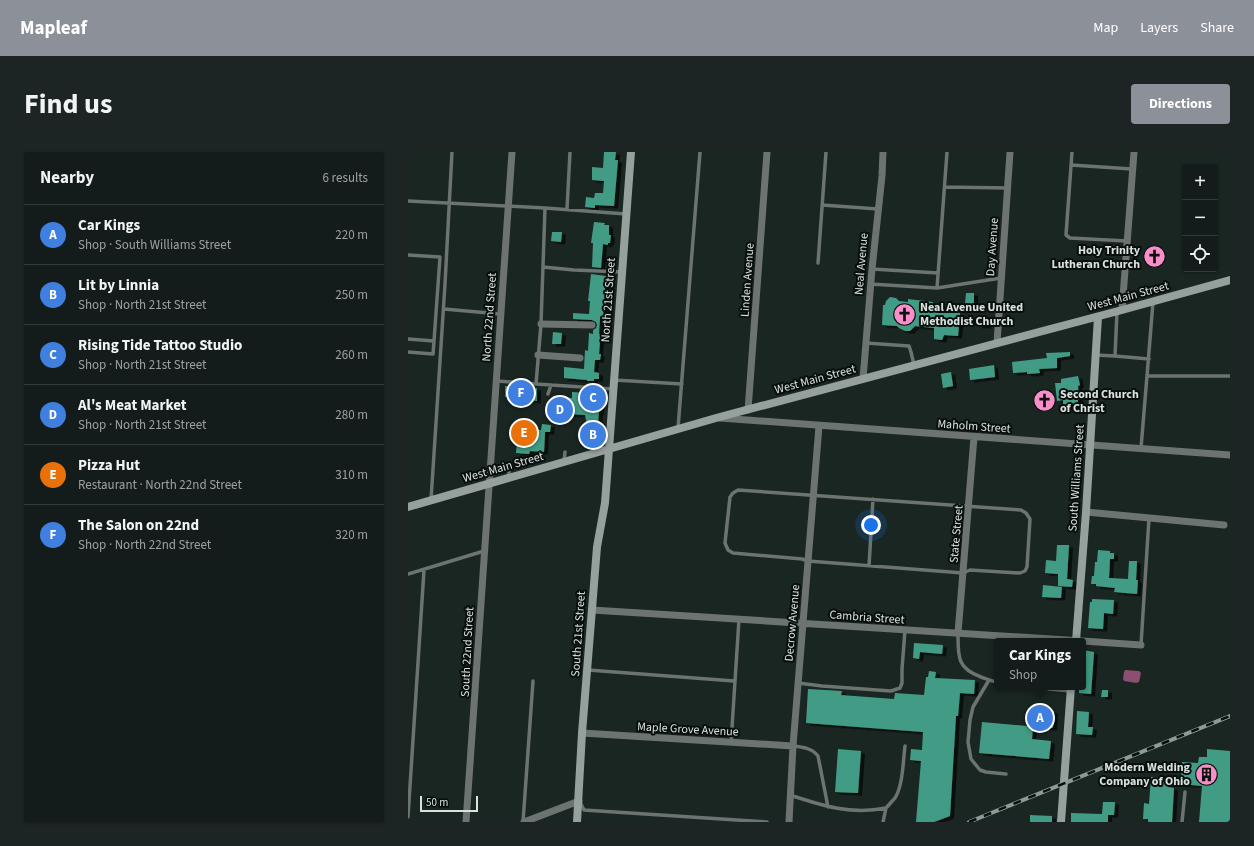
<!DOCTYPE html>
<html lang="en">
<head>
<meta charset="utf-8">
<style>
  body { margin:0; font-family:"Source Sans 3",sans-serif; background:#1c2523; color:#f1f3f6 }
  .controls { position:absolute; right:12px; top:12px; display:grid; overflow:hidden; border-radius:4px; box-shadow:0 1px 3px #0004 }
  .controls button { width:36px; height:36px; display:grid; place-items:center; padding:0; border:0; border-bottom:1px solid #323a39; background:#131c1a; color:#f1f3f6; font:20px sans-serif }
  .scale { position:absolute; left:12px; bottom:10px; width:58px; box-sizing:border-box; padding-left:4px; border:2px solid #d9e2df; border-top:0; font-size:11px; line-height:14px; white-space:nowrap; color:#d9e2df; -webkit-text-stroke:3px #080e0c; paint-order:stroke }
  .you { position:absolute; left:463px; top:373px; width:14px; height:14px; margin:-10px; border:3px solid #fff; border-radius:50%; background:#1a73e8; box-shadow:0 0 0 6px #1a73e833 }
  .badge { display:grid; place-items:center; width:26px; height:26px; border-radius:50%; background:#8c9099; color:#fff; font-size:13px; font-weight:700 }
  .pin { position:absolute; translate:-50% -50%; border:2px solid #fff; box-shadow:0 1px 4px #0006 }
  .popup { position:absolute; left:586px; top:486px; width:92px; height:52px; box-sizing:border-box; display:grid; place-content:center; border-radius:4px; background:#131c1a; filter:drop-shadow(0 1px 3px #0005); font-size:13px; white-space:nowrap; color:#9da1a2 }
  .popup b { font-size:15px; color:#f1f3f6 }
  .popup::after { content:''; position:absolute; left:50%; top:100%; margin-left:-8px; border:8px solid transparent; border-top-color:#131c1a }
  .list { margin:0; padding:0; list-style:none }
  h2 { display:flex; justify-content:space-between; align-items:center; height:52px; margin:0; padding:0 16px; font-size:17px }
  h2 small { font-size:13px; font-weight:400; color:#9da1a2 }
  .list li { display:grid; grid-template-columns:26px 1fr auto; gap:12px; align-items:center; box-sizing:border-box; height:60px; padding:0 16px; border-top:1px solid #323a39 }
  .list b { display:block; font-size:15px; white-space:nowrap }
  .list p { margin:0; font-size:13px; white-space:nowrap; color:#9da1a2 }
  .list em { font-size:13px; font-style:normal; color:#9da1a2 }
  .icon { flex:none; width:22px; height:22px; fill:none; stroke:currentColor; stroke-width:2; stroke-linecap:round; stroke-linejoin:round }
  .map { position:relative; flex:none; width:822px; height:670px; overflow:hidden; border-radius:4px }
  header { display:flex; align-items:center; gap:24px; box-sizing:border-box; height:56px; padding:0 20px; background:#8c9099; color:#fff }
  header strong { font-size:19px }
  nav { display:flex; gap:22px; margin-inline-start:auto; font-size:14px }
  .intro { display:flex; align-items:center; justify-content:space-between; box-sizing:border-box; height:96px; padding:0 24px }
  h1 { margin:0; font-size:28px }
  .button { padding:10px 18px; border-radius:4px; background:#8c9099; color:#fff; font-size:14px; font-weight:700 }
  main { display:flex; gap:24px; padding:0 24px }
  aside { flex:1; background:#131c1a; border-radius:4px; box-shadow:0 1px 3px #0004 }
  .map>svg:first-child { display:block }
</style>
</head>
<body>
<header>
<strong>Mapleaf</strong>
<nav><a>Map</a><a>Layers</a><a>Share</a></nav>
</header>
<div class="intro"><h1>Find us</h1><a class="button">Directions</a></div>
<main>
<aside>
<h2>Nearby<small>6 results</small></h2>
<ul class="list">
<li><span class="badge" style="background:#3f7fe0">A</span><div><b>Car Kings</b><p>Shop · South Williams Street</p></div><em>220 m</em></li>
<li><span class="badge" style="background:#3f7fe0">B</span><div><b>Lit by Linnia</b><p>Shop · North 21st Street</p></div><em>250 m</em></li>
<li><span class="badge" style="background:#3f7fe0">C</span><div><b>Rising Tide Tattoo Studio</b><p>Shop · North 21st Street</p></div><em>260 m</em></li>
<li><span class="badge" style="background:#3f7fe0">D</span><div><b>Al's Meat Market</b><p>Shop · North 21st Street</p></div><em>280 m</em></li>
<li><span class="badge" style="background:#e8710a">E</span><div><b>Pizza Hut</b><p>Restaurant · North 22nd Street</p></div><em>310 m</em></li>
<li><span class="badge" style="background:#3f7fe0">F</span><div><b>The Salon on 22nd</b><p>Shop · North 22nd Street</p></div><em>320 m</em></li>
</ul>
</aside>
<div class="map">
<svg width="822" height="670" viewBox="0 0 822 670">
  <defs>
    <filter id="shadow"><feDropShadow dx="4" dy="2.5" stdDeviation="0" flood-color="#0009"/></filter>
  </defs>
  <rect width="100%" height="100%" fill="#192622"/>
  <!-- water -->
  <path fill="#8d4f71" d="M717,518L731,519L733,521L731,530L728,531L716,529L715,527L716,520Z"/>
  <!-- building -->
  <path fill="#429c85" filter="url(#shadow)" d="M196,0H208L207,8H210L206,54L187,53V56L177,55L178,45L186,46L187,41H195L196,29L184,28V15L195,16Z
    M186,70L197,71L196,73H201V83H203L202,91H200V93L195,92L193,116L184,115L185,91H183Z
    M144,80H154L153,90L143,89Z
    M183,122L198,124L195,166H192L191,182H194L193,189H192L191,202H193L192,208H187L186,220L191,221V227H186V229H179V228L156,226V215L176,217L177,198L180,199L181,181L185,182V178L188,176L189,173L188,170L184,168L165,167V161L181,162L182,149H180Z
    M558,141H566V153L557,152Z
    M482,145L488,146L491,149L500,150V147L525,150V156L532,157L531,161H552L550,184L536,183L534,188L526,187V176L507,174L502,179H497L491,176L489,174L474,173L475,153H477L478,149Z
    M570,165L580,166L579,174H570Z
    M145,180L154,181L153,192H144Z
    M662,200V204L649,206V216L631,217L632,221L619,222V220L605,221L604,210L639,206L638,201Z
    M586,213L587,225L562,228L561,217Z
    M543,220L545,234L535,236L533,222Z
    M670,224L672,233L670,234L671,248H670V252L655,253V248L649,249L647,231H653V227Z
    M97,234L129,236V249L108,247V245H97Z
    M180,239L193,240L192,260H191L189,281L190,285L182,287L177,263L160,262L159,264L143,262L145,244L164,246V240L179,241Z
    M134,272L143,273L142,280H137L136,300L122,299L121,302L108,301L110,277L133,278Z
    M649,393H661L659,427L665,428L664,435L650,434V422L637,421L638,408L648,409Z
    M690,398L702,399V401H706V407H702L701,426L720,427L721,409H729L728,428H730L729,442L706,440L707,436L688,434V432H683L684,424H686L687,410H689Z
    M635,433L654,435L653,446L634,445Z
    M684,447L706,448L705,462L696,461L695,477L680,476L682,450H684Z
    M506,491L535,493L534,502L512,500L511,507L505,506Z
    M675,498L686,500L683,542L671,541V535H675Z
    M521,519L528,520L527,526L567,528L566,542L552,541L550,564H548L542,664L526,670H508L513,609L502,608L503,597L514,598L515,580L398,571L400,537L434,539L433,543L486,547L487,541L516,543L518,525H520Z
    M694,538H700V545H693Z
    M620,556L646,559L645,576L625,575L624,587L643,589L641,607L571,601L574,570L619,574Z
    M669,559L681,560L680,575H685L684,583L668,582Z
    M430,597L453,599L450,641L427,640Z
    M799,597L822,599V670H791L794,634L773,632L774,610L790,611L791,605H799Z
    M743,625L761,626L760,635L766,636L764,670H740V667H735L736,651L741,652Z
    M695,650H707L706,663H700V670H663V661L694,662Z
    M622,663L644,664V670H622Z"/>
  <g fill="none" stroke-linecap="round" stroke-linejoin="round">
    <!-- lane -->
    <path stroke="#6c7370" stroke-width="3.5" d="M664,0L658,83L662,86L719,89
      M663,13L724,17
      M537,35L599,36
      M0,49L137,56L218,62
      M414,53L470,57
      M137,56L133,172L128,232L205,237
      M159,57L162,0
      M0,103L32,105L26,189L0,187
      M410,111L418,0
      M135,115L166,118L214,120
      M464,117L530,121
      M462,132L529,136L593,126
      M529,136L539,0
      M36,157L92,162
      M709,160L707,204L741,207
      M458,191L501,194L503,200L506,213
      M0,200L25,202L26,189
      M688,203L707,204
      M739,224L745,150
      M206,228L274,232
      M89,229L128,232
      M140,242L143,233
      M270,276L292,0
      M733,296L739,224H822
      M156,309L157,300
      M101,325V315
      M330,338L613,358L618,361L622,367L619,415L617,419L612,421L562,418L555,421L400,409L394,407L325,401L320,398L317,391L322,345L325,341Z
      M23,348L37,132L44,0
      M461,414L465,347
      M0,422L76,399
      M550,481C550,505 549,516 573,525C579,527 584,529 589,530
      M733,493L741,366
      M180,518L326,529
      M581,528L565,555L562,568L560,590L563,607L572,618L578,620L598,622
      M390,531L414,534L483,539L492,536L494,531V517L497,478
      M618,535L663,539
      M323,591L331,467
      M385,594C394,595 404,596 410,604L420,655
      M382,643C415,654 443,663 478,656C481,653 484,649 487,646C495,633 495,610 497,594
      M172,650L176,658L359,670
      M0,665L16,418
      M115,670L125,529
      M475,670L478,656
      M774,670L777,640"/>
    <!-- street -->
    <path stroke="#6c7370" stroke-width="7" d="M714,158L726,0
      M133,172L184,173
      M589,191L602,0
      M130,203L172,206
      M455,227L464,117L474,24L475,0
      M340,258L359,0
      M312,266L822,303
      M678,360L816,373
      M184,458L675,489L733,493
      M550,481L566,285
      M174,581L385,594
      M58,670L104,0
      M116,670L171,649
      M381,670L385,594L411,274"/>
    <!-- secondary -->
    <path stroke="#96a09d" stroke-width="8" d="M0,355L308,266L714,158L822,128
      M668,489L678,360L690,165
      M169,670L174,581L189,395L197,351L223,0
      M653,670L663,535"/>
    <defs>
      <path id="rail" d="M561,670L822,564"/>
    </defs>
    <!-- rail casing -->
    <use href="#rail" stroke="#8f9a96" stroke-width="4"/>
    <!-- rail -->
    <use href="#rail" stroke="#080e0c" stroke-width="2.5" stroke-dasharray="8" stroke-linecap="butt"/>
  </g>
  <!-- icons -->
  <defs>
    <symbol id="church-disc" viewBox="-11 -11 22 22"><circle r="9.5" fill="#f98fca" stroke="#080e0c"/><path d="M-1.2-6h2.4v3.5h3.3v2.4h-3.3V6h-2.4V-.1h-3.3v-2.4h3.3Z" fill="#111"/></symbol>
    <symbol id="building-disc" viewBox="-11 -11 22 22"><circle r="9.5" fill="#f98fca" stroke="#080e0c"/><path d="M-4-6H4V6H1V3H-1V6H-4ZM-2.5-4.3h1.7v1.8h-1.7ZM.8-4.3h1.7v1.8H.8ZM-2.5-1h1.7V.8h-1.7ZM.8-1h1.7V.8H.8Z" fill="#111"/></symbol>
  </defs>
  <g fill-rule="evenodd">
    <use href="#church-disc" x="734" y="92" width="25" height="25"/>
    <use href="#church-disc" x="484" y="150" width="25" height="25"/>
    <use href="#church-disc" x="624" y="236" width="25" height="25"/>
    <use href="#building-disc" x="786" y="610" width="25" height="25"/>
  </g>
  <g text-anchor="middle" stroke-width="4" stroke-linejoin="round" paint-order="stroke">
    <!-- street labels -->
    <g font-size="12" fill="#d9e2df" stroke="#080e0c">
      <text transform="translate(584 95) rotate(-86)" y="4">Day Avenue</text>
      <text transform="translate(453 112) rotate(-85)" y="4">Neal Avenue</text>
      <text transform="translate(339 128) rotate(-86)" y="4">Linden Avenue</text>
      <text transform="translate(720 144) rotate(-15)" y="4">West Main Street</text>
      <text transform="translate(200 148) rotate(-86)" y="4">North 21st Street</text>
      <text transform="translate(81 165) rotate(-86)" y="4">North 22nd Street</text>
      <text transform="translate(407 227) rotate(-15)" y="4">West Main Street</text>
      <text transform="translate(566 274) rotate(4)" y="4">Maholm Street</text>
      <text transform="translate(95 315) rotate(-16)" y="4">West Main Street</text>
      <text transform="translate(668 326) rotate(-86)" y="4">South Williams Street</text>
      <text transform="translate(548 382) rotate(-85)" y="4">State Street</text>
      <text transform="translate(459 465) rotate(4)" y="4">Cambria Street</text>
      <text transform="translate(384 471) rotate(-85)" y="4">Decrow Avenue</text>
      <text transform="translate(170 482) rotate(-86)" y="4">South 21st Street</text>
      <text transform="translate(59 500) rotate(-87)" y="4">South 22nd Street</text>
      <text transform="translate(280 577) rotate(3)" y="4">Maple Grove Avenue</text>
    </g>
    <!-- poi labels -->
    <g font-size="12" font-weight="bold" fill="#d9e2df" stroke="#080e0c" text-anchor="end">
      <text x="732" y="102">Holy Trinity<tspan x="732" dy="14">Lutheran Church</tspan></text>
      <text x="512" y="159" text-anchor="start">Neal Avenue United<tspan x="512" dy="14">Methodist Church</tspan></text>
      <text x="652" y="246" text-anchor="start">Second Church<tspan x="652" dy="14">of Christ</tspan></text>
      <text x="782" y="619">Modern Welding<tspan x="782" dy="14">Company of Ohio</tspan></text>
    </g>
  </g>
</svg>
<div class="controls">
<button>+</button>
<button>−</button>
<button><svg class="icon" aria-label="locate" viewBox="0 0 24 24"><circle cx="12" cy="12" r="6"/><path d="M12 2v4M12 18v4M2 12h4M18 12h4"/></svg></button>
</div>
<div class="scale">50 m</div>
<div class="you"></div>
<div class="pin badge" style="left:632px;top:566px;background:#3f7fe0">A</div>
<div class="popup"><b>Car Kings</b>Shop</div>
<div class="pin badge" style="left:185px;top:283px;background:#3f7fe0">B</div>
<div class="pin badge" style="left:185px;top:246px;background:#3f7fe0">C</div>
<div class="pin badge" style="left:152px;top:258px;background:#3f7fe0">D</div>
<div class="pin badge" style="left:116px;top:281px;background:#e8710a">E</div>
<div class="pin badge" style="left:113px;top:241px;background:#3f7fe0">F</div>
</div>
</main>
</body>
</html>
